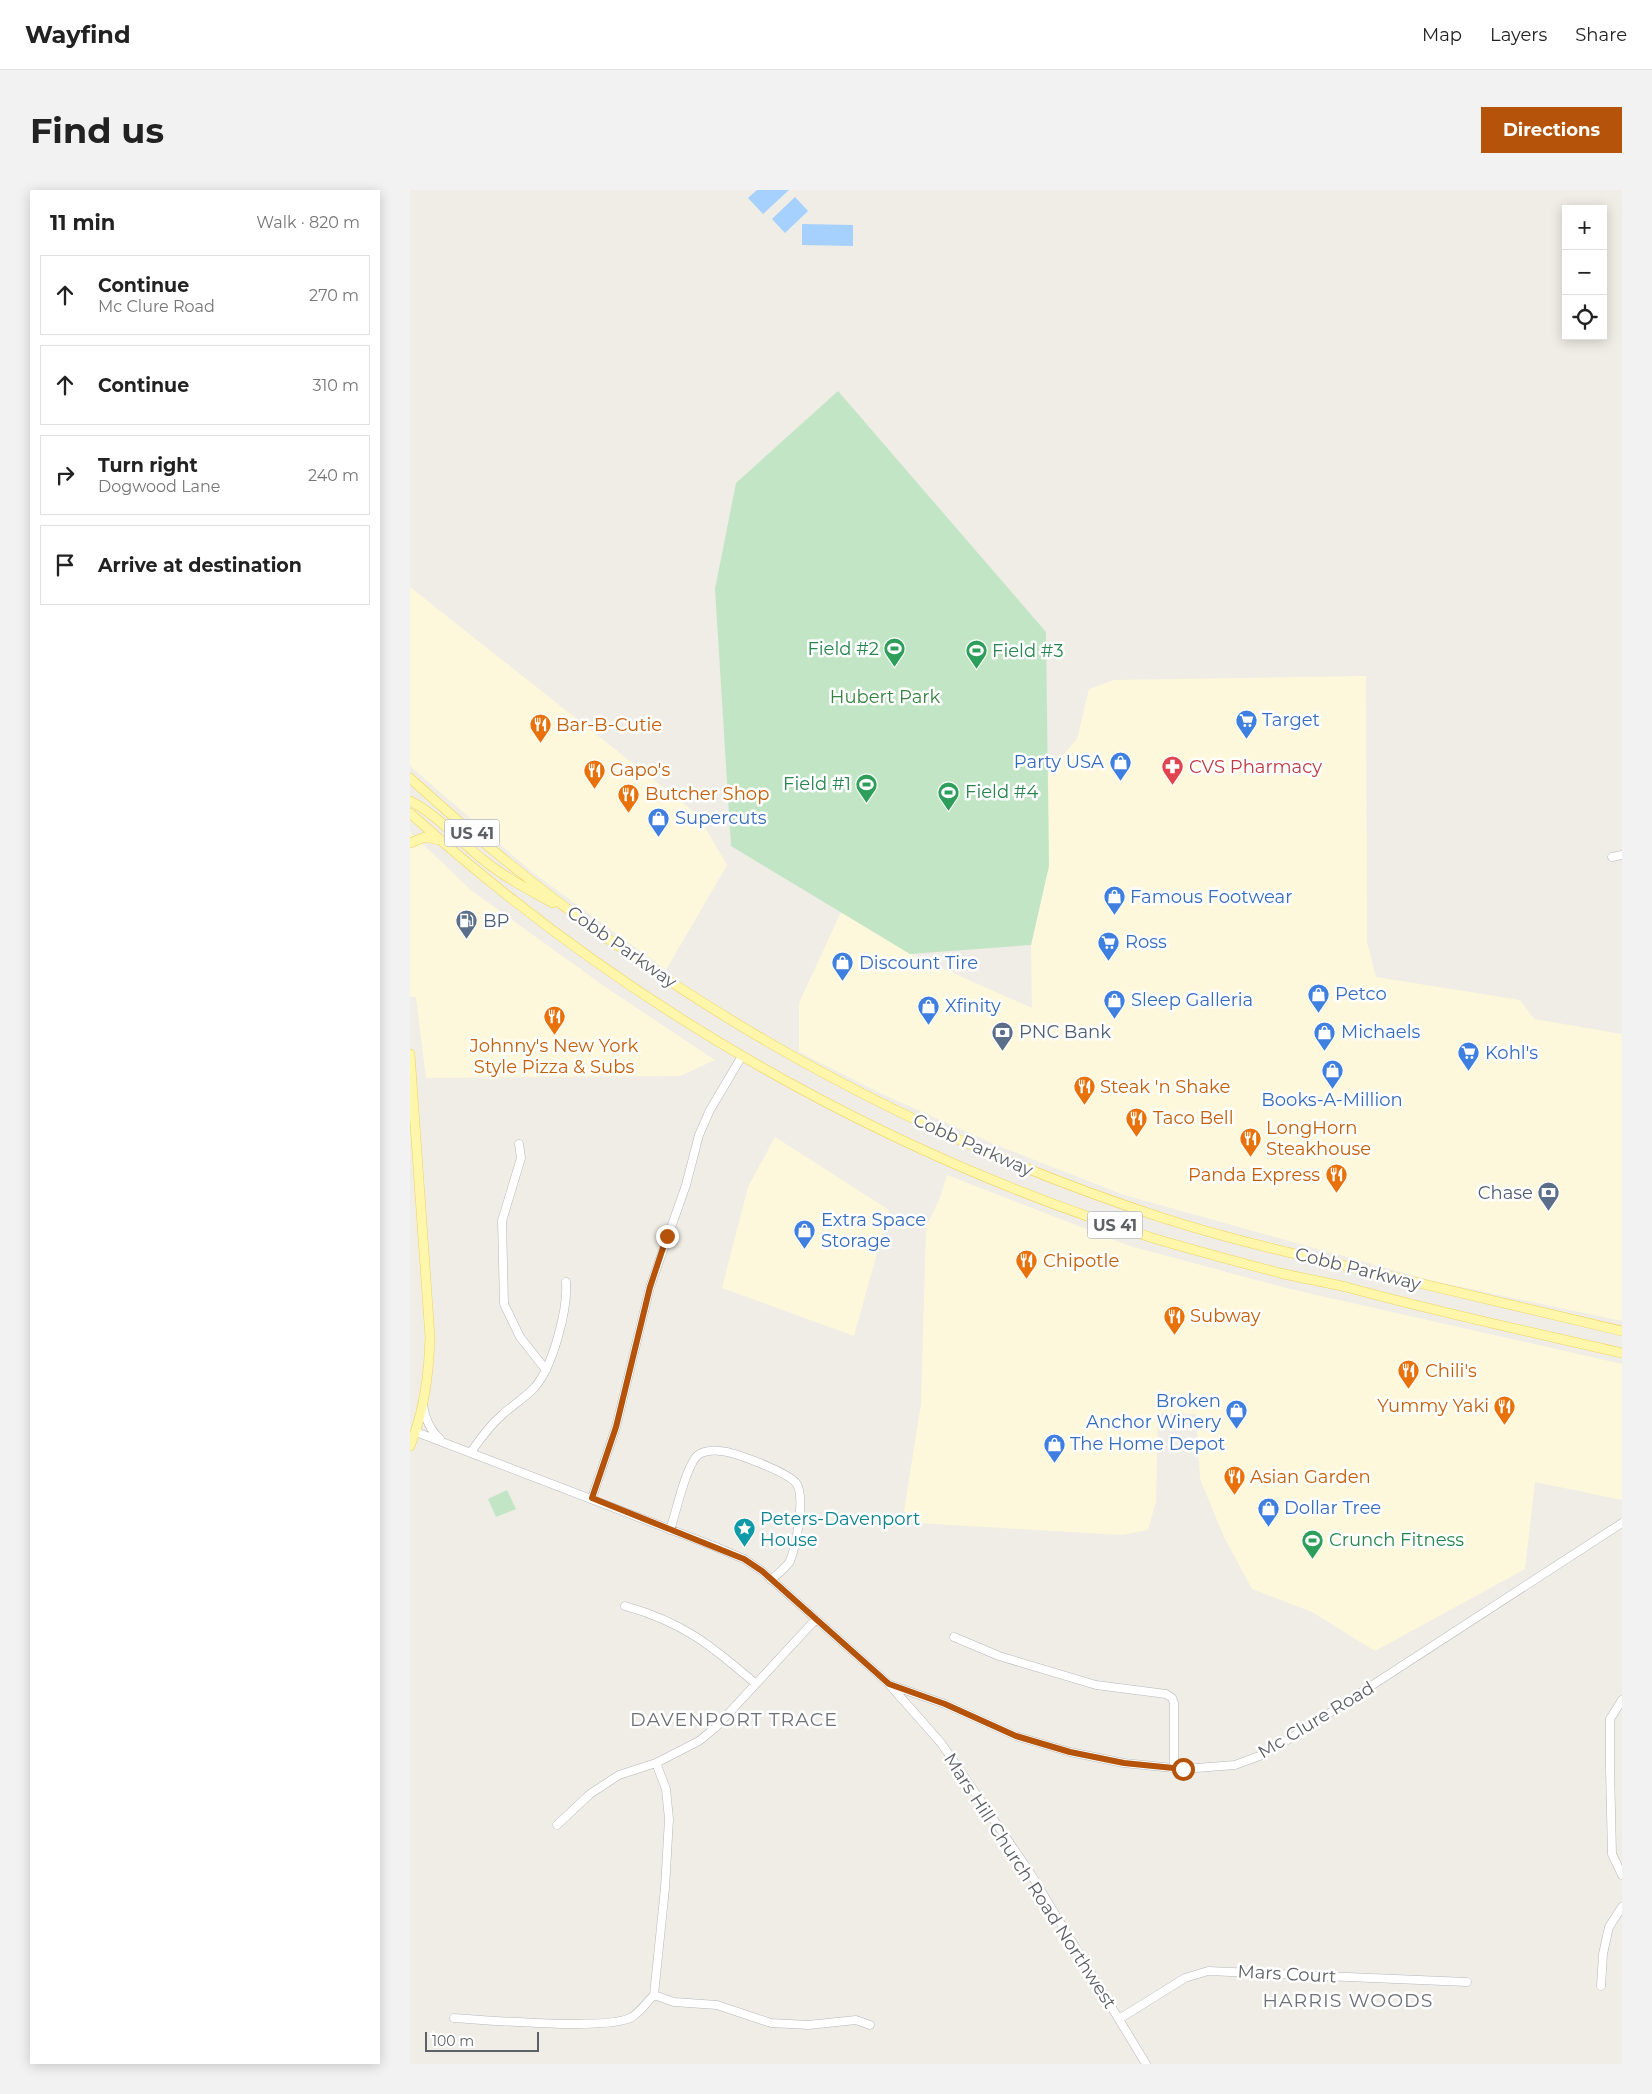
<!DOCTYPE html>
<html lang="en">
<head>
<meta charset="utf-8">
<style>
  body { margin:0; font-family:Montserrat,sans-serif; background:#f2f2f2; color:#222 }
  .controls { position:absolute; right:15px; top:15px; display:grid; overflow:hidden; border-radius:0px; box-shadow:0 2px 12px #0003 }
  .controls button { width:45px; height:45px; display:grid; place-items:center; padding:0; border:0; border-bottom:1px solid #e0e0e0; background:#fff; color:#222; font:25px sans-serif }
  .scale { position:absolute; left:15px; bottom:12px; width:114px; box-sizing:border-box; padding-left:5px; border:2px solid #5d6065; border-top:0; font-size:14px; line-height:18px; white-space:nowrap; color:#5d6065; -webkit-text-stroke:4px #fff; paint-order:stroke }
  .stop { position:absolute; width:15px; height:15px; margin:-11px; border:4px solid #b45309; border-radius:50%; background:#fff }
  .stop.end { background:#b45309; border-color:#fff; box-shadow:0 1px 5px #0008 }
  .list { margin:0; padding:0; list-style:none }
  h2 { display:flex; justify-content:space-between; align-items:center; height:65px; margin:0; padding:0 20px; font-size:21px }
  h2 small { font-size:16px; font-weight:400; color:#767676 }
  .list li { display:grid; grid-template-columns:32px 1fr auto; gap:15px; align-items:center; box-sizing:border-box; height:80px; margin:0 10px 10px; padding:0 10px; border:1px solid #e0e0e0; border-radius:0px }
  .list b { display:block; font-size:19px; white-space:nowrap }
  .list p { margin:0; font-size:16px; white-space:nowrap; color:#767676 }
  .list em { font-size:16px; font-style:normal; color:#767676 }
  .icon { flex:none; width:28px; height:28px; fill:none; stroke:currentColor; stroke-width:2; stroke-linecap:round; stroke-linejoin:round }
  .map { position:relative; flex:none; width:1212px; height:1874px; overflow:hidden; border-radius:0px }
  header { display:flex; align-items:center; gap:30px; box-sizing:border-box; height:70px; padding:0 25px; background:#fff; border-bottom:1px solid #e0e0e0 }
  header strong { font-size:24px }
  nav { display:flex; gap:28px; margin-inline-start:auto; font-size:18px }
  .intro { display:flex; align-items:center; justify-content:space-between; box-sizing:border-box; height:120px; padding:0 30px }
  h1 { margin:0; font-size:35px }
  .button { padding:12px 22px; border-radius:0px; background:#b45309; color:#fff; font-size:18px; font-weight:700 }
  main { display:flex; gap:30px; padding:0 30px }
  aside { flex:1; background:#fff; border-radius:0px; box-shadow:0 2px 12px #0003 }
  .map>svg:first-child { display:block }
</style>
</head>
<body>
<header>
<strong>Wayfind</strong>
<nav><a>Map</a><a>Layers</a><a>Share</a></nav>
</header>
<div class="intro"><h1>Find us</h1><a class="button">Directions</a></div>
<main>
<aside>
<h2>11 min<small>Walk · 820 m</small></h2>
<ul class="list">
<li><svg class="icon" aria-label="ahead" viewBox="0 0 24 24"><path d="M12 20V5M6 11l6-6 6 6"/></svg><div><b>Continue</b><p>Mc Clure Road</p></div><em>270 m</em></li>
<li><svg class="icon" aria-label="ahead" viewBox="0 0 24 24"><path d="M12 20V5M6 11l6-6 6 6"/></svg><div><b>Continue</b></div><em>310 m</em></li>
<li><svg class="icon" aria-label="right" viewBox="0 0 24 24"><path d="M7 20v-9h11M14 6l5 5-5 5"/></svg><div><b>Turn right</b><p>Dogwood Lane</p></div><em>240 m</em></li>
<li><svg class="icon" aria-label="arrive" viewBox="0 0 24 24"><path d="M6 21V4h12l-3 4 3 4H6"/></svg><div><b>Arrive at destination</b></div></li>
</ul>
</aside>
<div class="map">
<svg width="1212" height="1874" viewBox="0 0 1212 1874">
  <rect width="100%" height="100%" fill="#efede5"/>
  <!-- commercial -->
  <path fill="#fdf8db" d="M0,397L288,625L317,675L256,780L122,682L0,576Z
    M956,486L957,752L966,787L1110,810L1124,829L1212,844V1131L1023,1091L714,1005L584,954L474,905L389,862V813L431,722L500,764L622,818L621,755L639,676L638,582L667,549L679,499L704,490Z
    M0,642L62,701L194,796L305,870L270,886L16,888L6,807H0Z
    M365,947L479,1020L444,1146L312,1098L338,997Z
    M537,985L720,1056L880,1099L1212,1174V1310L1125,1292L1115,1379L965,1461L902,1422L842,1399L814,1347L790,1289L786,1224L748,1223L746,1311L738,1340L711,1345L509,1333L494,1321L511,1214L516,1037L530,1008Z"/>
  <!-- green -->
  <path fill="#c2e6c5" d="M428,201L636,442L639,676L621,755L500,764L321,656L305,399L326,293Z
    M97,1300L106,1319L86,1327L78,1309Z"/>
  <!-- water -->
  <path fill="#a6d0fe" d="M347,0H379L353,24L338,8Z
    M385,7L398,21L375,43L362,29Z
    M392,34L443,35V56L392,55Z"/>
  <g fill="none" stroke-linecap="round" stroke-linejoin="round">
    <defs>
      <path id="minor" d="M1202,667L1212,665
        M109,954L111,968L92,1031L94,1114L110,1147L136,1180
        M13,1215C15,1229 20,1240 30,1249
        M6,1242L306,1357L334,1369L352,1381L479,1494L531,1553L619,1681L736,1874
        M61,1262C71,1248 80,1235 93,1224C103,1215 116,1207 125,1197C143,1176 158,1119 156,1092
        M182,1308L206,1237L240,1097L276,995L289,945L300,920L332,866
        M260,1340C266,1323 276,1275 288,1265C293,1261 303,1260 310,1261C325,1262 377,1282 386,1293C396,1306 386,1356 380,1371C376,1378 367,1384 361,1390
        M215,1416C273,1432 302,1456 346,1494
        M544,1447L589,1466L686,1495L756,1504L762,1508L764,1513V1578
        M481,1495L535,1514L606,1546L660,1562L714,1573L773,1579L825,1575L852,1565L884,1546L1212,1333
        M1212,1510L1200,1529V1579L1202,1664L1212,1685
        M147,1635L180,1604L209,1585L246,1573L289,1551L305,1538L406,1429
        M1191,1796L1193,1764L1199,1737L1212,1717
        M244,1805L255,1698L259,1629L256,1599L246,1573
        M244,1805L264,1812L307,1815L361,1833L398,1835L446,1830L460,1835
        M44,1828C77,1830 199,1841 222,1827C230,1822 237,1812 244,1805
        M709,1829L775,1788L798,1781L1057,1792"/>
      <path id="major" d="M0,588C218,788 469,935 750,1027C817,1049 886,1064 954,1080C1040,1101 1126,1121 1212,1141
        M0,611C26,623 52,654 76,672C96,688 120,701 143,713
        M0,623C214,816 470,963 746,1049C787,1061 828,1072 870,1083C892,1088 914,1092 936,1097C1027,1122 1120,1142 1212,1163
        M0,653L15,647L28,650
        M0,864L20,1147C19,1184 14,1222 0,1256"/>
    </defs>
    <!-- minor casing -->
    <use href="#minor" stroke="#b5b7bb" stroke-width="9"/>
    <!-- major casing -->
    <use href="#major" stroke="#f0d35d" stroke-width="10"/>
    <!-- minor -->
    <use href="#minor" stroke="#fff" stroke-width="8"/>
    <!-- major -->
    <use href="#major" stroke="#fef7ab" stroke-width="9"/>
  </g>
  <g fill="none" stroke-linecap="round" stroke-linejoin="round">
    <!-- route -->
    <path stroke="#b45309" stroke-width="6" d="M257,1046L240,1097L206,1237L182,1308L334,1369L352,1381L479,1494L535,1514L606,1546L660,1562L714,1573L773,1579"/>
  </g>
  <!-- icons -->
  <defs>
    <symbol id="stadium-pin" viewBox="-11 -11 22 30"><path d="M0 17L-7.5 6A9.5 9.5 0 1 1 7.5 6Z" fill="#2e9e5b" stroke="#fff"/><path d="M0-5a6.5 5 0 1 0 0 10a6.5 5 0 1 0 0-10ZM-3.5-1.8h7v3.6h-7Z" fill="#fff"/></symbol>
    <symbol id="supermarket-pin" viewBox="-11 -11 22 30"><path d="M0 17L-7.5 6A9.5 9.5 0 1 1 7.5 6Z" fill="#3f7fe0" stroke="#fff"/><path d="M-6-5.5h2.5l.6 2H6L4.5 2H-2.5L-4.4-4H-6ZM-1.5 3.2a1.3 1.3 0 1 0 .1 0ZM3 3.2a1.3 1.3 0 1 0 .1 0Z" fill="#fff"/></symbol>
    <symbol id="restaurant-pin" viewBox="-11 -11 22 30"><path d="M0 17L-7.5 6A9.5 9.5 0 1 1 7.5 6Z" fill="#e8710a" stroke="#fff"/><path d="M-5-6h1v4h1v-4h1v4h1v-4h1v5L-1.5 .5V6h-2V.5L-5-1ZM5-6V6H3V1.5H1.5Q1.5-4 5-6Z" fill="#fff"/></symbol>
    <symbol id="shop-pin" viewBox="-11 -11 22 30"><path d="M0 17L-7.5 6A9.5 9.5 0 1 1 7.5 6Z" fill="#3f7fe0" stroke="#fff"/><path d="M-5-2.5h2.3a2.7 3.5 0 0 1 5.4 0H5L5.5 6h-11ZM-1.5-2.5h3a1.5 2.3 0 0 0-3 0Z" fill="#fff"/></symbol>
    <symbol id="pharmacy-pin" viewBox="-11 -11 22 30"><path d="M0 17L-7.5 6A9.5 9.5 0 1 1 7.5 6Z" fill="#e0444e" stroke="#fff"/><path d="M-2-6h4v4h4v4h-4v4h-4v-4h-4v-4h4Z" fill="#fff"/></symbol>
    <symbol id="fuel-pin" viewBox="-11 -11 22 30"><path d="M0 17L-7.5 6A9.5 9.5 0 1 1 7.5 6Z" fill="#5c6f8a" stroke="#fff"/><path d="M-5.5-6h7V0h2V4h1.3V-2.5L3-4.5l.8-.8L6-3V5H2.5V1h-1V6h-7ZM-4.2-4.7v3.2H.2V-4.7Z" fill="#fff"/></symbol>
    <symbol id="bank-pin" viewBox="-11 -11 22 30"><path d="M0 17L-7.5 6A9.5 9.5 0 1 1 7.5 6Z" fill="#5c6f8a" stroke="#fff"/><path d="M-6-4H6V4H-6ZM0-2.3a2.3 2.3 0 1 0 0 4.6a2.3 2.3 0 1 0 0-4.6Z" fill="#fff"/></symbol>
    <symbol id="sight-pin" viewBox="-11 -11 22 30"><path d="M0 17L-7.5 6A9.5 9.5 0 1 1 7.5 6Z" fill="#0f9aa8" stroke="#fff"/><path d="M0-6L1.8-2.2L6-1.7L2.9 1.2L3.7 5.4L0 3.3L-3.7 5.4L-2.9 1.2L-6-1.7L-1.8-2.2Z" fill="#fff"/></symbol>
  </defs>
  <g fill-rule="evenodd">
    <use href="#stadium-pin" x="472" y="446" width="25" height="34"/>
    <use href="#stadium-pin" x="554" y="448" width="25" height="34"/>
    <use href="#supermarket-pin" x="824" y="518" width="25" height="34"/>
    <use href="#restaurant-pin" x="118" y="522" width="25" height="34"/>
    <use href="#shop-pin" x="698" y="560" width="25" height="34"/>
    <use href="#pharmacy-pin" x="750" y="564" width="25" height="34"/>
    <use href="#restaurant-pin" x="172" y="568" width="25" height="34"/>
    <use href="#stadium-pin" x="444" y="582" width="25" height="34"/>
    <use href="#stadium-pin" x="526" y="590" width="25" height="34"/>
    <use href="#restaurant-pin" x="206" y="592" width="25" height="34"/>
    <use href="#shop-pin" x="236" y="616" width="25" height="34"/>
    <use href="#shop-pin" x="692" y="694" width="25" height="34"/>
    <use href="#fuel-pin" x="44" y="718" width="25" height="34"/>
    <use href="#supermarket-pin" x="686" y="740" width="25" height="34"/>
    <use href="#shop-pin" x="420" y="760" width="25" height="34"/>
    <use href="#shop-pin" x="896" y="792" width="25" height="34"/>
    <use href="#shop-pin" x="692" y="798" width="25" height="34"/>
    <use href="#shop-pin" x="506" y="804" width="25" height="34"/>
    <use href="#restaurant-pin" x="132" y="814" width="25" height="34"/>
    <use href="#bank-pin" x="580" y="830" width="25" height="34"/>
    <use href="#shop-pin" x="902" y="830" width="25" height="34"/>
    <use href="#supermarket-pin" x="1046" y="850" width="25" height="34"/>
    <use href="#shop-pin" x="910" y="868" width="25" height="34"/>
    <use href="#restaurant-pin" x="662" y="884" width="25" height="34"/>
    <use href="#restaurant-pin" x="714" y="916" width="25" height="34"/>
    <use href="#restaurant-pin" x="828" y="936" width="25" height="34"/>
    <use href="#restaurant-pin" x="914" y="972" width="25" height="34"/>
    <use href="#bank-pin" x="1126" y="990" width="25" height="34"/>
    <use href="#shop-pin" x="382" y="1028" width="25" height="34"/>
    <use href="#restaurant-pin" x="604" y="1058" width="25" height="34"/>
    <use href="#restaurant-pin" x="752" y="1114" width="25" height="34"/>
    <use href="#restaurant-pin" x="986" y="1168" width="25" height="34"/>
    <use href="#restaurant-pin" x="1082" y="1204" width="25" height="34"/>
    <use href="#shop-pin" x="814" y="1208" width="25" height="34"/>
    <use href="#shop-pin" x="632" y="1242" width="25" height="34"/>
    <use href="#restaurant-pin" x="812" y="1274" width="25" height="34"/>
    <use href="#shop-pin" x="846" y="1306" width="25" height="34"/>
    <use href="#sight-pin" x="322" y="1326" width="25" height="34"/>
    <use href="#stadium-pin" x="890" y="1338" width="25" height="34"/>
  </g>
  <g text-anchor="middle" stroke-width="5" stroke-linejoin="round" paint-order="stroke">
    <!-- shield labels -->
    <g fill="#fff" stroke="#8e9093" stroke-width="1">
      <rect x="34.5" y="629.5" width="55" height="27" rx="4"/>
      <rect x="677.5" y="1021.5" width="55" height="27" rx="4"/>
    </g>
    <g font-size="16" font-weight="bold" fill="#5d6065">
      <text x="62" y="649">US 41</text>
      <text x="705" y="1041">US 41</text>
    </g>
    <!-- leisure labels -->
    <g font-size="18" fill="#27864d" stroke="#fff" text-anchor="start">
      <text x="469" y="465" text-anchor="end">Field #2</text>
      <text x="582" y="467">Field #3</text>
      <text x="441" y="600" text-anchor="end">Field #1</text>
      <text x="555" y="608">Field #4</text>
      <text x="919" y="1356">Crunch Fitness</text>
    </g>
    <!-- park labels -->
    <g font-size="18" fill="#368340" stroke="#fff">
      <text x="475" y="513">Hubert Park</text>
    </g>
    <!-- shop labels -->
    <g font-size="18" fill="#366cbe" stroke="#fff" text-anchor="start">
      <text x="852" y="536">Target</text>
      <text x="694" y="578" text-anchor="end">Party USA</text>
      <text x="265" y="634">Supercuts</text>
      <text x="720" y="713">Famous Footwear</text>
      <text x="715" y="758">Ross</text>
      <text x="449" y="779">Discount Tire</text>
      <text x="925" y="810">Petco</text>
      <text x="721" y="816">Sleep Galleria</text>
      <text x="535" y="822">Xfinity</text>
      <text x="931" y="848">Michaels</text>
      <text x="1075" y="869">Kohl's</text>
      <text x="922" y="916" text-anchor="middle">Books-A-Million</text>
      <text x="411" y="1036">Extra Space<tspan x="411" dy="21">Storage</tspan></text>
      <text x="811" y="1217" text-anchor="end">Broken<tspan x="811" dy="21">Anchor Winery</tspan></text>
      <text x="660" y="1260">The Home Depot</text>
      <text x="874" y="1324">Dollar Tree</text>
    </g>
    <!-- food labels -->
    <g font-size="18" fill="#c56008" stroke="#fff" text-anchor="start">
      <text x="146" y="541">Bar-B-Cutie</text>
      <text x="200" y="586">Gapo's</text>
      <text x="235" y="610">Butcher Shop</text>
      <text x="144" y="862" text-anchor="middle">Johnny's New York<tspan x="144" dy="21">Style Pizza &amp; Subs</tspan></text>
      <text x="690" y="903">Steak 'n Shake</text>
      <text x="743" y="934">Taco Bell</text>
      <text x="856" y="944">LongHorn<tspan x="856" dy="21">Steakhouse</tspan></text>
      <text x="910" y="991" text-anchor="end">Panda Express</text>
      <text x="633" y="1077">Chipotle</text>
      <text x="780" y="1132">Subway</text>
      <text x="1015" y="1187">Chili's</text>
      <text x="1079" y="1222" text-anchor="end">Yummy Yaki</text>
      <text x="840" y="1293">Asian Garden</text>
    </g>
    <!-- health labels -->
    <g font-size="18" fill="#be3a42" stroke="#fff" text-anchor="start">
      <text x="779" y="583">CVS Pharmacy</text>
    </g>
    <!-- service labels -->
    <g font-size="18" fill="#4e5e75" stroke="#fff" text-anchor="start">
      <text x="73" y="737">BP</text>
      <text x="609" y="848">PNC Bank</text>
      <text x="1123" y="1009" text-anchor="end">Chase</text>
    </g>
    <!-- street labels -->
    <g font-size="18" fill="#5d6065" stroke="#fff">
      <text transform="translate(212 757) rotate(35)" y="6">Cobb Parkway</text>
      <text transform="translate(563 955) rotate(24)" y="6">Cobb Parkway</text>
      <text transform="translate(948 1079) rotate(14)" y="6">Cobb Parkway</text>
      <text transform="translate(906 1530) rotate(-31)" y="6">Mc Clure Road</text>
      <text transform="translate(620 1691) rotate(57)" y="6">Mars Hill Church Road Northwest</text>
      <text transform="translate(877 1784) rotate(3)" y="6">Mars Court</text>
    </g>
    <!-- culture labels -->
    <g font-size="18" fill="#0d838f" stroke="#fff" text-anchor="start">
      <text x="350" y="1335">Peters-Davenport<tspan x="350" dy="21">House</tspan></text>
    </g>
    <!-- neighbourhood labels -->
    <g font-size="19" letter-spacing="1" fill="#6e7177" stroke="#fff">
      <text x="324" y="1536">DAVENPORT TRACE</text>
      <text x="938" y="1817">HARRIS WOODS</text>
    </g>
  </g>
</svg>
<div class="controls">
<button>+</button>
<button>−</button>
<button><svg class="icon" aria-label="locate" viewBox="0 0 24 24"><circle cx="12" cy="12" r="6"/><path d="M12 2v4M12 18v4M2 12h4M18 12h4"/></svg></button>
</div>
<div class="scale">100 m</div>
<div class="stop" style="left:773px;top:1579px"></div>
<div class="stop end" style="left:257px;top:1046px"></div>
</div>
</main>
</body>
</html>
